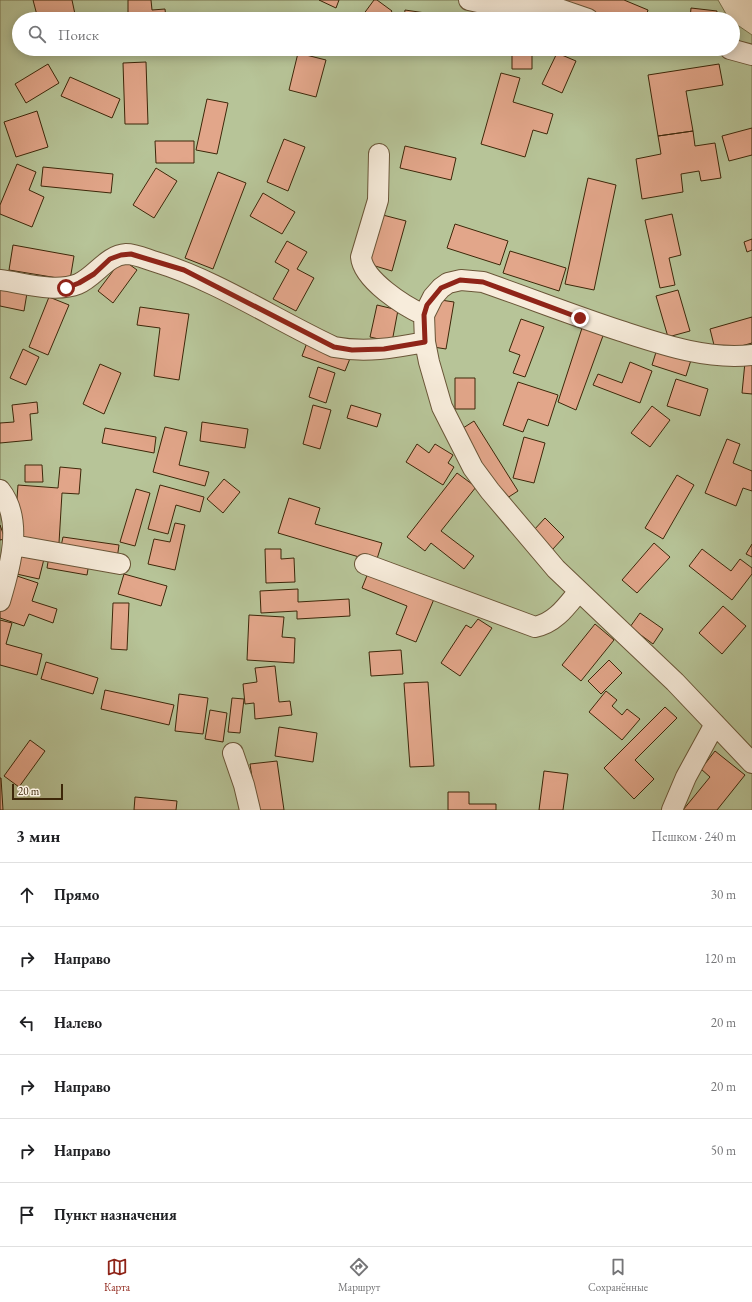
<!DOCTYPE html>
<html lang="ru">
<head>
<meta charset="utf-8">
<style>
  body { margin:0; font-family:"EB Garamond",serif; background:#f6f6f6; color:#202124 }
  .scale { position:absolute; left:12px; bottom:10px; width:51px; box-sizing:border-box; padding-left:4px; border:2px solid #3d2709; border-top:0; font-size:11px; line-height:14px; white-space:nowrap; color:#3d2709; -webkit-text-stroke:3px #f7ecdb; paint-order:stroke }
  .stop { position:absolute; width:12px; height:12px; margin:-9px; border:3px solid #8f2418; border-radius:50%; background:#fff }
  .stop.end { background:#8f2418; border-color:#fff; box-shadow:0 1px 4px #0008 }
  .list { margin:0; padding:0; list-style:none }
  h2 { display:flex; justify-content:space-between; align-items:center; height:52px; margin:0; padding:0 16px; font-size:17px }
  h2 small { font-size:13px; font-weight:400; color:#757577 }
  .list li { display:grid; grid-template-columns:26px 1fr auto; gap:12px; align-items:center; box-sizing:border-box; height:64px; padding:0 16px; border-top:1px solid #e0e0e0 }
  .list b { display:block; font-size:15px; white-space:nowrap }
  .list em { font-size:13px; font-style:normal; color:#757577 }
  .icon { flex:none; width:22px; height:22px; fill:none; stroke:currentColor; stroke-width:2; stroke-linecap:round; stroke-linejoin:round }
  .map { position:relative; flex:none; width:752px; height:810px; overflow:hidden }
  .search { position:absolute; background:#fff; box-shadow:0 2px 10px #0003; left:12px; right:12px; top:12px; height:44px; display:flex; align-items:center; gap:10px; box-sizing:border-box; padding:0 14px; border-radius:22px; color:#757577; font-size:15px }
  .sheet { height:436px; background:#fff }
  nav { display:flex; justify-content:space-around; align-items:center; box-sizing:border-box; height:56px; border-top:1px solid #e0e0e0; background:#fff; font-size:11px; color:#757577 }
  nav a { display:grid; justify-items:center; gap:2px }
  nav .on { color:#8f2418 }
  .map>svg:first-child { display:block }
</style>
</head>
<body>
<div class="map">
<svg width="752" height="810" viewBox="0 0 752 810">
  <rect width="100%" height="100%" fill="#f2e2c7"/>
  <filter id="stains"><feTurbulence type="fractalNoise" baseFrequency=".005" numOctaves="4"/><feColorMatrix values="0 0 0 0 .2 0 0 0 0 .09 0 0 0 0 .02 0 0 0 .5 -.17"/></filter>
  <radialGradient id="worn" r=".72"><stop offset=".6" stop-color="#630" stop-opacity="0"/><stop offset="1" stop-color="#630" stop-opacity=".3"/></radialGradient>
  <!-- green -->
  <path fill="#b7c498" stroke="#7a7650" d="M0,0H718L729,19H19V49H733V22L752,35V810H0Z"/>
  <!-- building -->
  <path fill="#e2a68a" stroke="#3d2709" d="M33,0H72L76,19H38Z
    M128,0H151L152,10L165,9L166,19H128Z
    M319,0H339L336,8Z
    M374,0H377L392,11L386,19H360Z
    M559,0H624L648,10L645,19H598L558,1Z
    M691,8L717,11L716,19H690Z
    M405,10L446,16V19H404Z
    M512,49H532V69H512Z
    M298,53L326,60L316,97L289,90Z
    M557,53L576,61L562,93L542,84Z
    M146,62L148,124H125L123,63Z
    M48,64L59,83L26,103L15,84Z
    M719,64L723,85L686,91L693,131L658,136L648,75Z
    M501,73L520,78L513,102L553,114L547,134L533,130L525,157L481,144Z
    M70,77L120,99L112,118L61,96Z
    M207,99L228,103L217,154L196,150Z
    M37,111L48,147L16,157L4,122Z
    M752,128V155L729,161L722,136Z
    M693,131L695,146L715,143L721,178L701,181L699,171L681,174L683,192L642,199L636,159L661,154L658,136Z
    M284,139L305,147L288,191L267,182Z
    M155,141H194V163H156Z
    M405,146L456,158L451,180L400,168Z
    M17,164L36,172L29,190L44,197L32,227L0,214V205Z
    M43,167L113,174L111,193L41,186Z
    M156,168L177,181L154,218L133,205Z
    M218,172L246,183L213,269L185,258Z
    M588,178L616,185L594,290L565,284Z
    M263,193L295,212L282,234L250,216Z
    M379,214L406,221L392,271L365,263Z
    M672,214L681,255L669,258L675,285L660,288L645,220Z
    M455,224L508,241L500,265L447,248Z
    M752,239V250L747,252L744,242Z
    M287,241L307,252L297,269L314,278L296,311L273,299L289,270L275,262Z
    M13,245L74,256L70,280L9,270Z
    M510,251L566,268L559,291L503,273Z
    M122,259L137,270L113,303L98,291Z
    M0,287L27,293L24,311L0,306Z
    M678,290L690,331L668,337L656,296Z
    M49,297L69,305L48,355L29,347Z
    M434,299L454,302L446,349L427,346Z
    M377,305L398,310L392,342L370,337Z
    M140,307L189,314L179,380L154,376L160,328L137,325Z
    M752,317V343L716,353L710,329Z
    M521,319L544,327L525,377L513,373L520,355L509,351Z
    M583,325L604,333L576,410L558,402Z
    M308,340L351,356L345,371L302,356Z
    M23,349L39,357L26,385L10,378Z
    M657,349L691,360L686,376L652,365Z
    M630,362L652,371L640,403L593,385L598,374L622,383Z
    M745,362H752V394L742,393Z
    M100,364L121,373L104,414L83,404Z
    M318,367L335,373L326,403L309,397Z
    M455,378H475V409H455Z
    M676,379L708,389L700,416L667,406Z
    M518,382L558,395L548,426L528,419L523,432L503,425Z
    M37,402L38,413L30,414L32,440L0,443V423L14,422L12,405Z
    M313,405L331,410L320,449L303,444Z
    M351,405L381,414L377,427L347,418Z
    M652,406L670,420L650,447L631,433Z
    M474,421L518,491L504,500L460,430Z
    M202,422L248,429L245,448L200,441Z
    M165,427L187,432L179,465L209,472L205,486L153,472Z
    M105,428L156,437L154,453L102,443Z
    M524,437L545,443L534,483L513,478Z
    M727,439L740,444L733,463L752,471V491L743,488L736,506L705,493Z
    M417,444L429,453L435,444L453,455L448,463L454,467L443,485L406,462Z
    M25,465H42L43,482H25Z
    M60,467L81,469L79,494L62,493L59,543L14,540L18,485L58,488Z
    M457,473L476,487L441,531L474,556L464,569L431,543L425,551L407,537Z
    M677,475L694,485L663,539L645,528Z
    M224,479L240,492L223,513L207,499Z
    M160,485L204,497L200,512L176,505L168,534L148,529Z
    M136,489L150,493L135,546L120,542Z
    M289,498L320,508L315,524L382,543L376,562L278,533Z
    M545,518L564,537L552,550L533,531Z
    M175,523L185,525L175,570L148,564L154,539L170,542Z
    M0,525L5,539L0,540Z
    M63,537L119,545L117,559L60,551Z
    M654,543L670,557L637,593L622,580Z
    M752,544V557L746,554Z
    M265,549H281V559L294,558L295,582L266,583Z
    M702,549L731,571L740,559L752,568V574L732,600L689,566Z
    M18,553L44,559L39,579L12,573Z
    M49,556L89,563L87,575L47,568Z
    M368,573L434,599L416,642L396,634L407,606L362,588Z
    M11,574L38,583L32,601L57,609L53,623L29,614L24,626L0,618V609Z
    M124,574L167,586L161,606L118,594Z
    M298,589V602L349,599L350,616L297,619V611L261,613L260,591Z
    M113,603H129L127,650L111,649Z
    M723,606L746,626L722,654L699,633Z
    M640,613L663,629L653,644L630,627Z
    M249,615L284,617L282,637L295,638L294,663L247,660Z
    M478,619L492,628L460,676L441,663L466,625L471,628Z
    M0,620L12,623L6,644L42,654L37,675L0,665Z
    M595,624L614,640L581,681L562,665Z
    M401,650L403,674L371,676L369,652Z
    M609,660L622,673L601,694L588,681Z
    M46,662L98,678L93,694L41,679Z
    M275,666L279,702L290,701L292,715L255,719L254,703L245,704L243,684L257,682L255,668Z
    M428,682L434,766L410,767L404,683Z
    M105,690L174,705L169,725L101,709Z
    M606,691L617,700L612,706L622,715L627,709L640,719L622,740L589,712Z
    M179,694L208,698L203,734L175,731Z
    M232,698L244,699L240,733L228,732Z
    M665,707L677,718L635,760L654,779L634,799L604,768Z
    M210,710L227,713L223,742L205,739Z
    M279,727L317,733L313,762L275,756Z
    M30,740L45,751L19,787L4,776Z
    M715,751L745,775L717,810H683L710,777L701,769Z
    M277,761L284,810H257L250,764Z
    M544,771L568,774L563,810H539Z
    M0,778H1L3,810H0Z
    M448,792H469V804H496V810H448Z
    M135,797L177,801L176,810H134Z"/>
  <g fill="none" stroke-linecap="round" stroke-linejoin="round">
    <defs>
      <path id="minor" d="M469,0L496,6L559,9L588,19
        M730,49L752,55
        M379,154L378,200L361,257C363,280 404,306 424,315
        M0,280C24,283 55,293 78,284C95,277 107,255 126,254C136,254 146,259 156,262C218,281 274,319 334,347C365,353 394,348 425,342
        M752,355C707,360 664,345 621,331C575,316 529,298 483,282L461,280L448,283L441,288L433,297L424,315L425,342L429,362L442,407L473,468L490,491L556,569L675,682L752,763
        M0,490C24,520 10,568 0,601
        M13,545L120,564
        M365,564L535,627C555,623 566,607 579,591
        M233,753L244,785L250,810
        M672,810L686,777L715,724"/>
    </defs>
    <!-- minor casing -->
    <use href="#minor" stroke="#6a5638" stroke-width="22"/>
    <!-- minor -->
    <use href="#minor" stroke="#f7ecdb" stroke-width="20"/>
  </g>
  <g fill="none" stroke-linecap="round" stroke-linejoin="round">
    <!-- route -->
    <path stroke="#8f2418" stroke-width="5" d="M66,288L79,283L94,274L110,259L121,255L131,254L184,270L334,347L352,350L384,349L425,342L424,315L427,305L441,288L460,280L483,282L580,318"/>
  </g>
  <rect width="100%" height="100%" filter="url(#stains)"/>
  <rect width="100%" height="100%" fill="url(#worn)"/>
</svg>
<div class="scale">20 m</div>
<div class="stop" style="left:66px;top:288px"></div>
<div class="stop end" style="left:580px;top:318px"></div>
<div class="search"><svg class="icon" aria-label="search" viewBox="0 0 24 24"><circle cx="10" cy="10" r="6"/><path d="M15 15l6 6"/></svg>Поиск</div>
</div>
<section class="sheet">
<h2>3 мин<small>Пешком · 240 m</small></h2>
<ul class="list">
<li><svg class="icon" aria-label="ahead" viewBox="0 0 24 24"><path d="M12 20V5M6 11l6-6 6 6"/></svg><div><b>Прямо</b></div><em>30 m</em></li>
<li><svg class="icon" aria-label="right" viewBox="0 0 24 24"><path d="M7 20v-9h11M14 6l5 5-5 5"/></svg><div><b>Направо</b></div><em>120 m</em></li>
<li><svg class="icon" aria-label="left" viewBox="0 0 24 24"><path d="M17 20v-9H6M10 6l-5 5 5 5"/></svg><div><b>Налево</b></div><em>20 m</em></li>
<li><svg class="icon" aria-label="right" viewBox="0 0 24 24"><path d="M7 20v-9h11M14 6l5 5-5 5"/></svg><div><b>Направо</b></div><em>20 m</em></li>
<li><svg class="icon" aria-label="right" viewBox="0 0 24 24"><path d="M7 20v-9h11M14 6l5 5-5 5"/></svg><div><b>Направо</b></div><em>50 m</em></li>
<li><svg class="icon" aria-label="arrive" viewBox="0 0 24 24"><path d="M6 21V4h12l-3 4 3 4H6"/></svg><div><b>Пункт назначения</b></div></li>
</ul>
</section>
<nav>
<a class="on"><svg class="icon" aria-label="map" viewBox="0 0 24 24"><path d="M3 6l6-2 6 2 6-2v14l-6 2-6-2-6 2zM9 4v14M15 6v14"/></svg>Карта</a>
<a><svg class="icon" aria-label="directions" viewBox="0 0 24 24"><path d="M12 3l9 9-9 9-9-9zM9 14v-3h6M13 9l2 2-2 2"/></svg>Маршрут</a>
<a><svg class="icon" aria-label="saved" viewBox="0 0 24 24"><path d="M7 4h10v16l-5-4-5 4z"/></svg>Сохранённые</a>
</nav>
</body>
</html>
